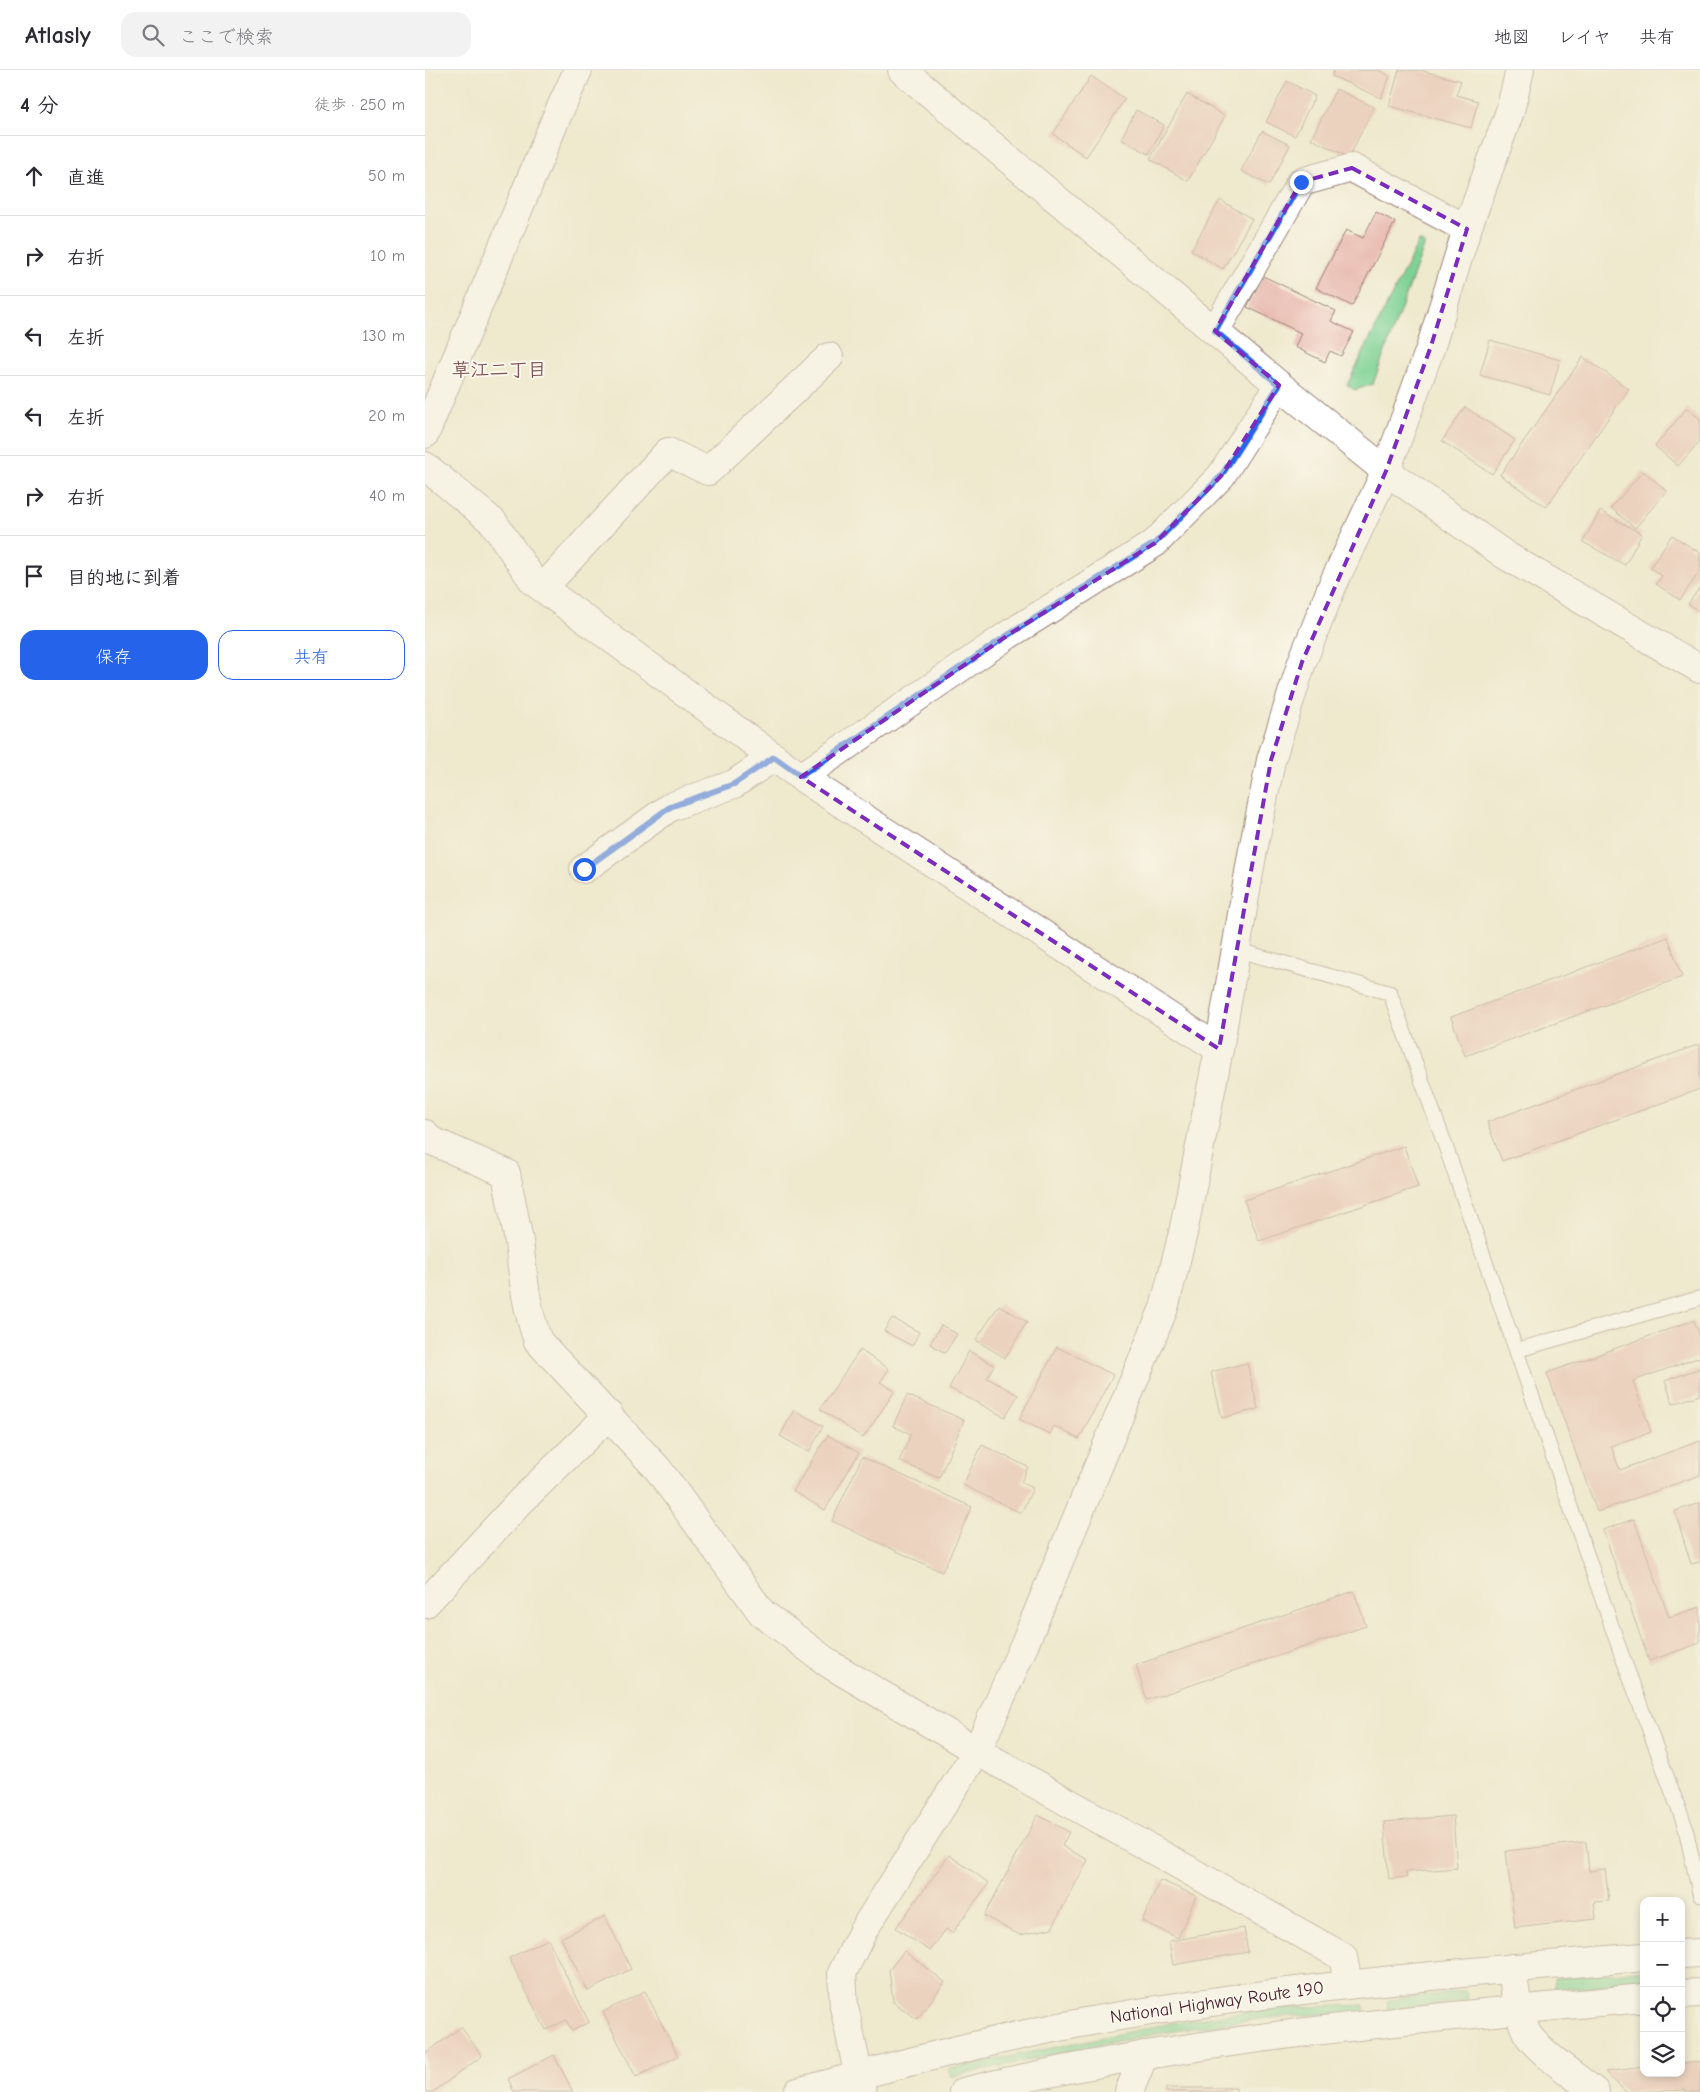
<!DOCTYPE html>
<html lang="ja">
<head>
<meta charset="utf-8">
<style>
  body { margin:0; font-family:"Comic Neue","Klee One",sans-serif; background:#f2f2f3; color:#2b2b33 }
  .controls { position:absolute; right:15px; bottom:15px; display:grid; overflow:hidden; border-radius:10px; box-shadow:0 2px 8px #0003 }
  .controls button { width:45px; height:45px; display:grid; place-items:center; padding:0; border:0; border-bottom:1px solid #e1e1e2; background:#fff; color:#2b2b33; font:25px sans-serif }
  .stop { position:absolute; width:15px; height:15px; margin:-11px; border:4px solid #2563eb; border-radius:50%; background:#fff }
  .stop.end { background:#2563eb; border-color:#fff; box-shadow:0 1px 5px #0008 }
  .list { margin:0; padding:0; list-style:none }
  h2 { display:flex; justify-content:space-between; align-items:center; height:65px; margin:0; padding:0 20px; font-size:21px }
  h2 small { font-size:16px; font-weight:400; color:#7c7c81 }
  .list li { display:grid; grid-template-columns:32px 1fr auto; gap:15px; align-items:center; box-sizing:border-box; height:80px; padding:0 20px; border-top:1px solid #e1e1e2 }
  .list b { display:block; font-size:19px; white-space:nowrap }
  .list em { font-size:16px; font-style:normal; color:#7c7c81 }
  .actions { display:flex; gap:10px; padding:15px 20px }
  .actions a { flex:1; padding:11px 0; border:1px solid #2563eb; border-radius:15px; text-align:center; font-size:18px; color:#2563eb }
  .actions .main { background:#2563eb; color:#fff }
  .icon { flex:none; width:28px; height:28px; fill:none; stroke:currentColor; stroke-width:2; stroke-linecap:round; stroke-linejoin:round }
  .map { position:relative; flex:none; width:1275px; height:2022px; overflow:hidden }
  header { display:flex; align-items:center; gap:30px; box-sizing:border-box; height:70px; padding:0 25px; background:#fff; border-bottom:1px solid #e1e1e2 }
  header strong { font-size:24px }
  nav { display:flex; gap:28px; margin-inline-start:auto; font-size:18px }
  .search { width:350px; height:45px; background:#f2f2f3; display:flex; align-items:center; gap:12px; box-sizing:border-box; padding:0 18px; border-radius:15px; color:#7c7c81; font-size:19px }
  main { display:flex }
  aside { flex:1; background:#fff }
  .map>svg:first-child { display:block }
</style>
</head>
<body>
<header>
<strong>Atlasly</strong>
<div class="search"><svg class="icon" aria-label="search" viewBox="0 0 24 24"><circle cx="10" cy="10" r="6"/><path d="M15 15l6 6"/></svg>ここで検索</div>
<nav><a>地図</a><a>レイヤ</a><a>共有</a></nav>
</header>
<main>
<aside>
<h2>4 分<small>徒歩 · 250 m</small></h2>
<ul class="list">
<li><svg class="icon" aria-label="ahead" viewBox="0 0 24 24"><path d="M12 20V5M6 11l6-6 6 6"/></svg><div><b>直進</b></div><em>50 m</em></li>
<li><svg class="icon" aria-label="right" viewBox="0 0 24 24"><path d="M7 20v-9h11M14 6l5 5-5 5"/></svg><div><b>右折</b></div><em>10 m</em></li>
<li><svg class="icon" aria-label="left" viewBox="0 0 24 24"><path d="M17 20v-9H6M10 6l-5 5 5 5"/></svg><div><b>左折</b></div><em>130 m</em></li>
<li><svg class="icon" aria-label="left" viewBox="0 0 24 24"><path d="M17 20v-9H6M10 6l-5 5 5 5"/></svg><div><b>左折</b></div><em>20 m</em></li>
<li><svg class="icon" aria-label="right" viewBox="0 0 24 24"><path d="M7 20v-9h11M14 6l5 5-5 5"/></svg><div><b>右折</b></div><em>40 m</em></li>
<li><svg class="icon" aria-label="arrive" viewBox="0 0 24 24"><path d="M6 21V4h12l-3 4 3 4H6"/></svg><div><b>目的地に到着</b></div></li>
</ul>
<div class="actions"><a class="main">保存</a><a>共有</a></div>
</aside>
<div class="map">
<svg width="1275" height="2022" viewBox="0 0 1275 2022">
  <rect width="100%" height="100%" fill="#fbf7ec"/>
  <filter id="ink" filterUnits="userSpaceOnUse"><feTurbulence type="fractalNoise" baseFrequency=".02" numOctaves="2"/><feDisplacementMap in="SourceGraphic" scale="10" xChannelSelector="R" yChannelSelector="G"/><feConvolveMatrix kernelMatrix="1 2 1 2 8 2 1 2 1" color-interpolation-filters="sRGB"/></filter>
  <filter id="wash" filterUnits="userSpaceOnUse"><feTurbulence type="fractalNoise" baseFrequency=".0096" numOctaves="4" result="noise"/><feDisplacementMap in="SourceGraphic" scale="20" xChannelSelector="R" yChannelSelector="G"/><feGaussianBlur stdDeviation="1.12" result="paint"/><feColorMatrix in="noise" values="0 0 0 0 0 0 0 0 0 0 0 0 0 0 0 0 0 1.4 0 .05"/><feComposite in="paint" operator="in"/></filter>
  <g filter="url(#wash)">
    <rect width="100%" height="100%" fill="#efe9ce"/>
    <!-- green -->
    <path fill="#7ed294" stroke="#647860" d="M994,171L1000,174L948,314L930,320L922,315Z
      M1219,1900V1911L1130,1920L1129,1908Z
      M1041,1921L1043,1931L963,1940L962,1930Z
      M939,1935L940,1941C912,1943 884,1945 856,1947C745,1957 635,1983 527,2007L524,1999L751,1952L850,1938Z"/>
    <g id="blocks">
      <!-- building -->
      <path fill="#e7b5ab" d="M909,0H953L965,6L956,28L907,6Z
        M974,0H995L1036,11L1031,25L1053,31L1046,58L964,36Z
        M666,6L700,29L661,87L628,64Z
        M862,11L890,26L870,66L841,52Z
        M911,19L949,37L924,87L886,69Z
        M762,24L800,46L763,111L725,89Z
        M711,40L739,55L724,84L696,69Z
        M837,61L865,75L844,115L816,101Z
        M795,130L827,149L798,199L766,180Z
        M951,142L970,152L927,236L891,218L921,160L938,168Z
        M838,206L911,241L906,251L929,262L916,286L905,281L900,292L870,277L876,263L822,237Z
        M1065,270L1135,290L1125,325L1055,305Z
        M1158,287L1204,319L1121,437L1075,405Z
        M1040,337L1090,370L1067,404L1017,371Z
        M1262,338L1275,349V371L1253,396L1230,376Z
        M1218,401L1242,421L1210,458L1186,438Z
        M1175,441L1217,464L1200,495L1158,472Z
        M1247,465L1275,483V501L1255,530L1231,514L1237,506L1225,498Z
        M1275,517V542L1263,534Z
        M1243,867L1257,907L1040,986L1026,947Z
        M1275,974V1019L1077,1091L1062,1052Z
        M979,1076L993,1117L834,1171L819,1130Z
        M574,1235L602,1252L580,1288L551,1270Z
        M467,1248L494,1262L487,1276L459,1261Z
        M1269,1250L1275,1267V1287L1208,1311L1226,1362L1186,1376L1195,1400L1275,1371V1405L1172,1442L1122,1303Z
        M516,1255L532,1264L520,1283L505,1274Z
        M632,1277L688,1305L654,1369L629,1356L625,1364L594,1349Z
        M435,1280L464,1299L455,1312L470,1321L438,1368L395,1339Z
        M544,1281L569,1295L562,1308L593,1325L580,1347L524,1318Z
        M822,1293L833,1339L797,1348L786,1302Z
        M1275,1298V1325L1248,1334L1240,1311Z
        M482,1325L539,1350L514,1408L474,1391L486,1364L468,1356Z
        M369,1340L398,1356L384,1382L355,1366Z
        M403,1365L434,1383L400,1440L368,1421Z
        M557,1375L603,1397L596,1412L608,1418L596,1443L538,1415Z
        M437,1387L547,1437L517,1502L407,1451Z
        M1275,1433V1492L1266,1494L1250,1441Z
        M1209,1449L1244,1547L1275,1537V1573L1224,1591L1178,1460Z
        M929,1521L941,1556L722,1630L711,1595Z
        M613,1745L644,1762L637,1776L663,1790L627,1858L595,1865L559,1846Z
        M1028,1746L1032,1798L981,1802L982,1807L964,1809L959,1752Z
        M1161,1772L1164,1801L1180,1799L1184,1831L1169,1832L1171,1849L1090,1858L1081,1781Z
        M524,1785L564,1813L527,1863L521,1859L505,1881L471,1858Z
        M735,1810L771,1826L753,1868L717,1851Z
        M180,1846L206,1899L163,1921L136,1868Z
        M819,1858L823,1882L748,1895L744,1871Z
        M123,1869L164,1952L147,1961L141,1950L121,1960L84,1888Z
        M479,1881L520,1912L492,1949L468,1932L464,1900Z
        M220,1921L253,1986L211,2007L178,1942Z
        M36,1957L57,1986L8,2022H0V1984Z
        M129,1985L148,2022H89L83,2009Z
        M1275,1991V2022H1261V2020L1201,2022L1180,2002L1219,1997V2003H1256V1993Z
        M741,2018H811V2022H741Z"/>
    </g>
  </g>
  <g filter="url(#ink)">
    <use href="#blocks" fill-opacity="0" stroke="#9c847c" stroke-width="1"/>
    <g fill="none" stroke-linecap="round" stroke-linejoin="round">
      <defs>
        <path id="lane" d="M812,880L965,923L1018,1069L1196,1583L1260,1756L1275,1825
          M1092,1280L1275,1228"/>
        <path id="street" d="M790,261L876,112L927,98L1042,159L1085,41L1095,0
          M0,364L132,46L153,0
          M0,396L68,452L109,512L376,707L794,979
          M118,518L243,382L283,401L404,287
          M376,707L583,565L730,473L796,406L854,315
          M159,799L245,737L309,714L349,687
          M0,1064L7,1071L81,1103C85,1126 90,1149 94,1172C98,1206 101,1238 113,1271L233,1399L337,1543L406,1595L552,1681L918,1887L923,1913
          M0,1534L96,1431L184,1345
          M1087,1898C1090,1920 1092,1943 1102,1963C1112,1981 1153,2008 1170,2022
          M704,2022L719,1985"/>
        <path id="secondary" d="M477,0L854,315L961,401L1080,485L1275,599
          M437,2022L419,1936L417,1903L439,1859L552,1681L600,1573L739,1238L758,1163L794,979L827,785L846,690L877,592L908,514L961,401L1006,276L1042,159"/>
        <path id="highway" d="M1256,1884L1275,1883
          M1256,1924L1275,1923
          M373,2022C475,1994 578,1966 683,1948C861,1918 1039,1902 1219,1887
          M538,2022C761,1968 991,1949 1219,1928"/>
      </defs>
      <!-- lane casing -->
      <use href="#lane" stroke="#9c847c" stroke-width="16"/>
      <!-- street casing -->
      <use href="#street" stroke="#9c847c" stroke-width="30"/>
      <!-- secondary casing -->
      <use href="#secondary" stroke="#9c847c" stroke-width="30"/>
      <!-- highway casing -->
      <use href="#highway" stroke="#9c847c" stroke-width="30"/>
      <!-- lane -->
      <use href="#lane" stroke="#fff" stroke-width="14"/>
      <!-- street -->
      <use href="#street" stroke="#fff" stroke-width="28"/>
      <!-- secondary -->
      <use href="#secondary" stroke="#fff" stroke-width="28"/>
      <!-- highway -->
      <use href="#highway" stroke="#fff" stroke-width="28"/>
    </g>
  </g>
  <g fill="none" stroke-linecap="round" stroke-linejoin="round" filter="url(#ink)">
    <!-- route -->
    <path stroke="#2563eb" stroke-width="6" d="M159,799L245,737L309,714L349,687L376,706L583,565L730,473L796,406L854,315L790,261L876,112"/>
  </g>
  <!-- marked area -->
  <path d="M0 0H1275V2022H0ZM927,98L1042,159L1006,276L961,401L877,592L846,690L794,979L376,707L583,565L730,473L796,406L854,315L790,261L876,112Z" fill="#efe9ce" fill-opacity=".55" fill-rule="evenodd"/>
  <path fill="none" stroke="#7b2cbf" stroke-width="4" stroke-dasharray="10 6" stroke-linejoin="round" d="M927,98L1042,159L1006,276L961,401L877,592L846,690L794,979L376,707L583,565L730,473L796,406L854,315L790,261L876,112Z"/>
  <g text-anchor="middle" stroke-width="4" stroke-linejoin="round" paint-order="stroke">
    <!-- street labels -->
    <g font-size="18" fill="#4a1f2b" stroke="#fbf7ec">
      <text transform="translate(792 1932) rotate(-8)" y="6">National Highway Route 190</text>
    </g>
    <!-- neighbourhood labels -->
    <g font-size="19" font-weight="bold" fill="#815458" stroke="#fbf7ec">
      <text x="74" y="306">草江二丁目</text>
    </g>
  </g>
</svg>
<div class="controls">
<button>+</button>
<button>−</button>
<button><svg class="icon" aria-label="locate" viewBox="0 0 24 24"><circle cx="12" cy="12" r="6"/><path d="M12 2v4M12 18v4M2 12h4M18 12h4"/></svg></button>
<button><svg class="icon" aria-label="layers" viewBox="0 0 24 24"><path d="M12 4l9 5-9 5-9-5zM3 14l9 5 9-5"/></svg></button>
</div>
<div class="stop" style="left:159px;top:799px"></div>
<div class="stop end" style="left:876px;top:112px"></div>
</div>
</main>
</body>
</html>
